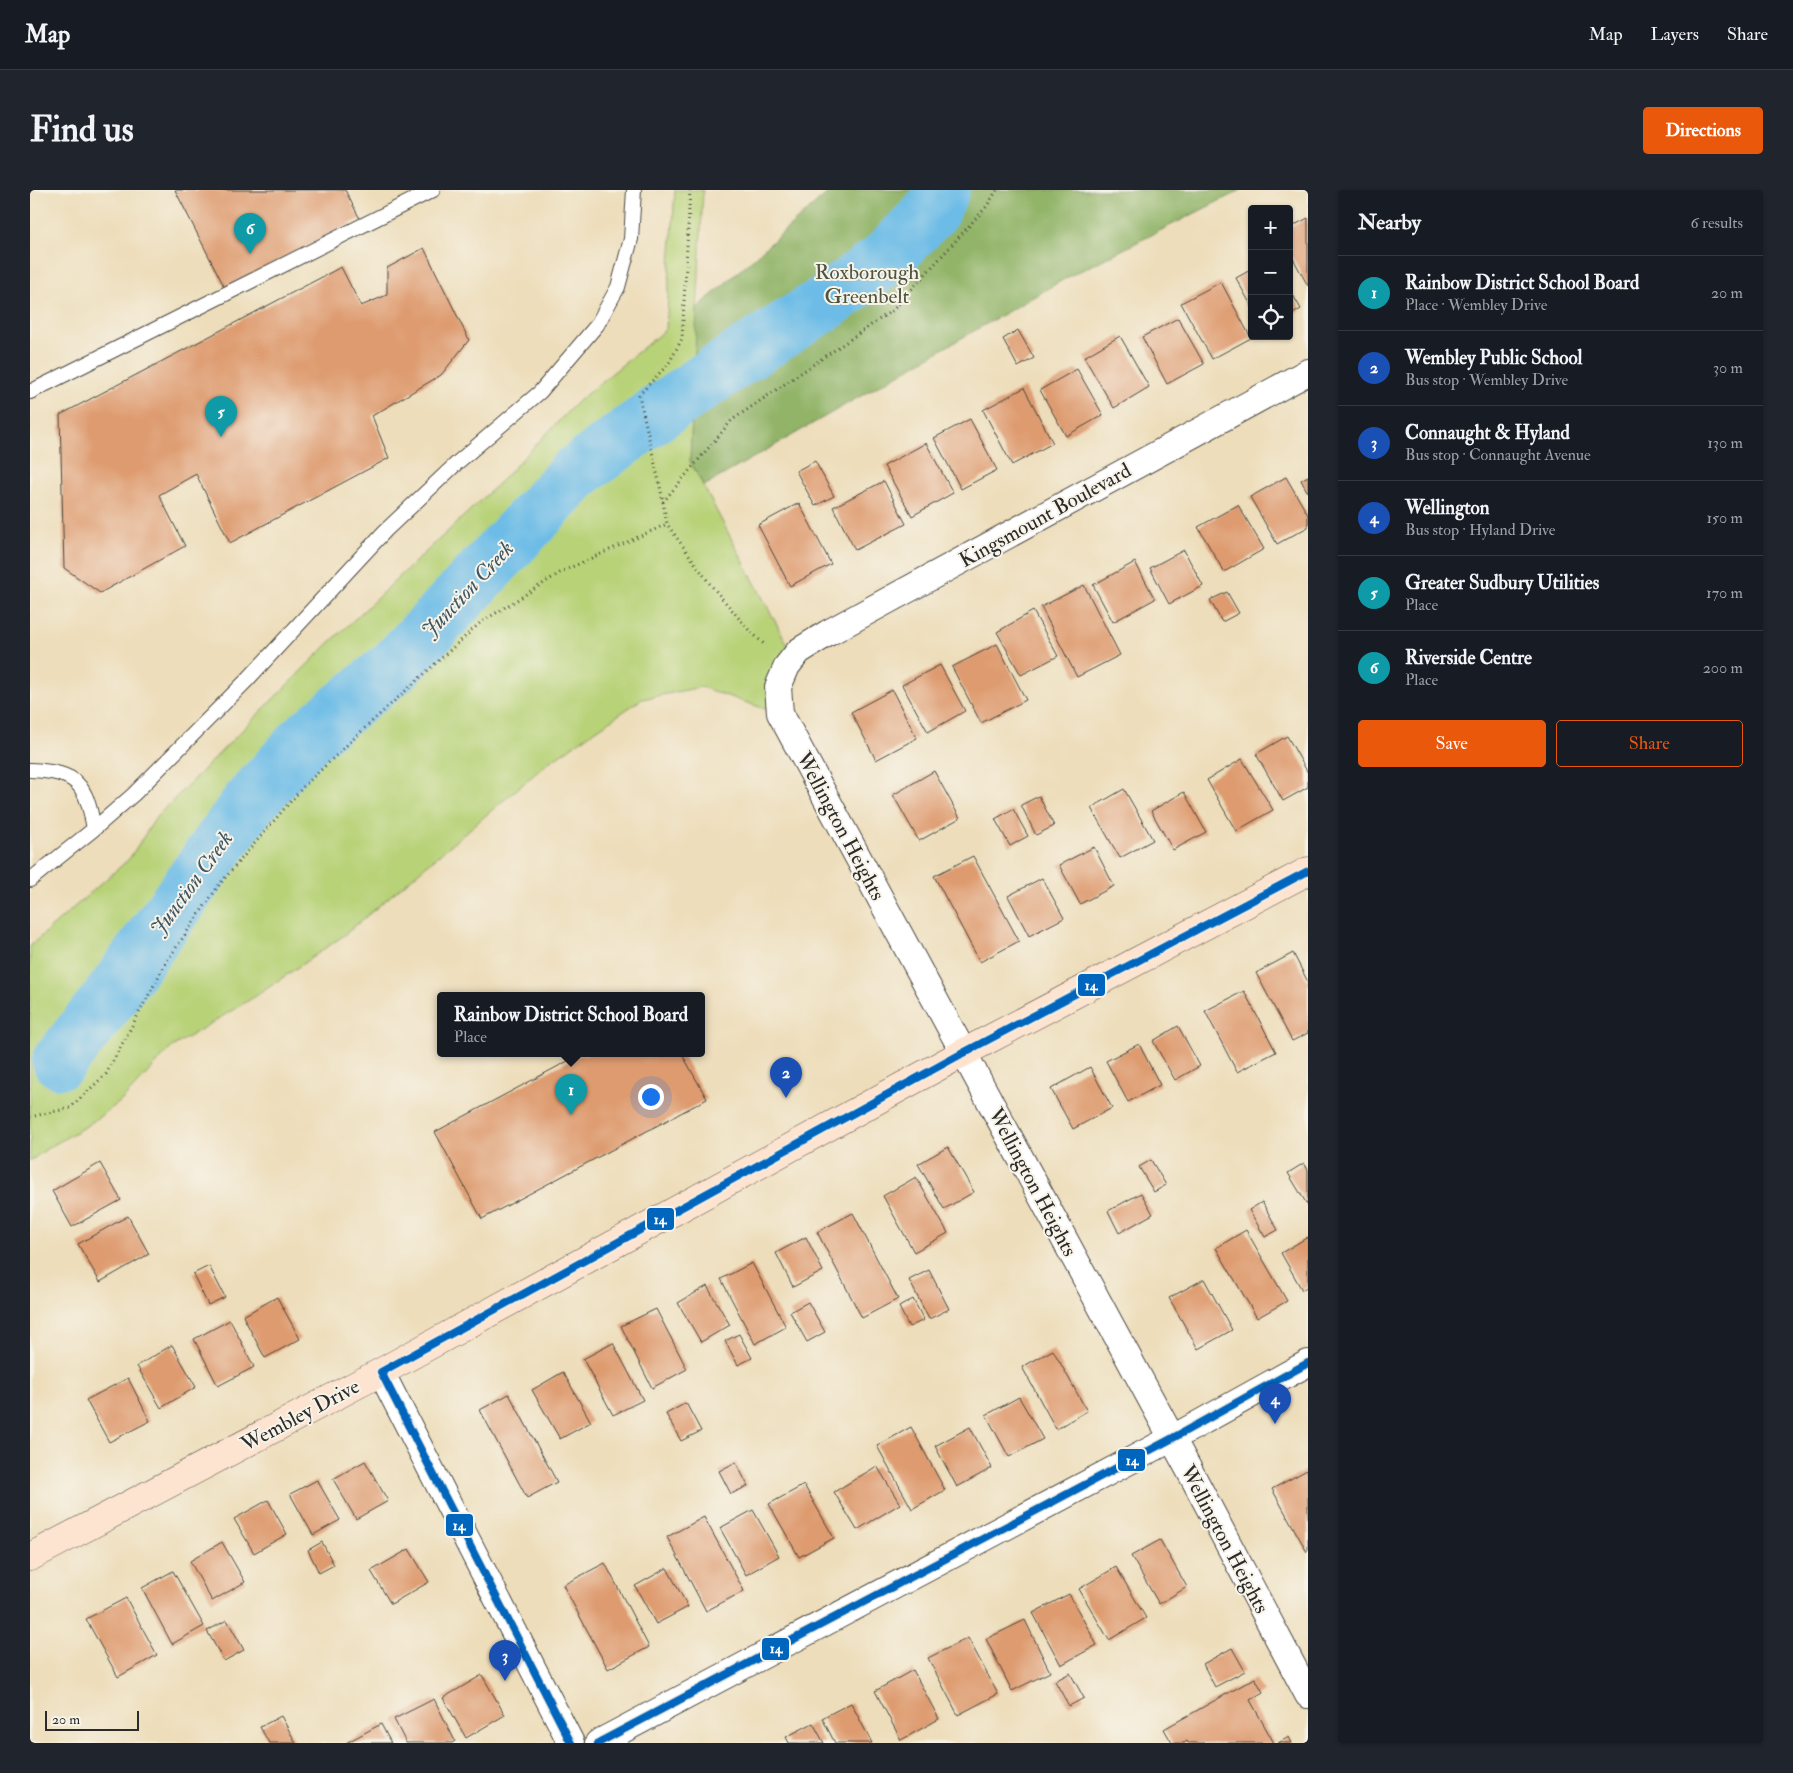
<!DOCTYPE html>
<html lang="en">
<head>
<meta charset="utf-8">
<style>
  body { margin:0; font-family:"IM FELL Double Pica",serif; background:#20242c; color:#f1f3f6 }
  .controls { position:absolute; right:15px; top:15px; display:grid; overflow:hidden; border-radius:5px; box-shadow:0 1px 4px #0004 }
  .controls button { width:45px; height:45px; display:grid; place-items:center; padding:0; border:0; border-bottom:1px solid #363941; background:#171b24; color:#f1f3f6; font:25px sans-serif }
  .scale { position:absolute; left:15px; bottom:12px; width:94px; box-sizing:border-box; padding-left:5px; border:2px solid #2b2b2b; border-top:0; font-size:14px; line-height:18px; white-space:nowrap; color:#2b2b2b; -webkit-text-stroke:4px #f7f3e8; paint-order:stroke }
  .you { position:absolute; left:620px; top:906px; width:18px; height:18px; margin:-12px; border:4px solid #fff; border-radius:50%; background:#1a73e8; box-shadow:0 0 0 8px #1a73e833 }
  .badge { display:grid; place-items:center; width:32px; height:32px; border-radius:50%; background:#ea580c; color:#fff; font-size:16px; font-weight:700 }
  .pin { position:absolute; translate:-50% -41px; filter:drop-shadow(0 1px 2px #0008) }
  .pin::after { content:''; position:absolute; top:26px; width:18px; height:15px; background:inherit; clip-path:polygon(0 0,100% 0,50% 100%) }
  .popup { position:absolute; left:407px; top:802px; width:268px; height:65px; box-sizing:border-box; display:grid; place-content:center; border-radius:5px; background:#171b24; filter:drop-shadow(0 1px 4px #0005); font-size:16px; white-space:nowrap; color:#9ea1a6 }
  .popup b { font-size:19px; color:#f1f3f6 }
  .popup::after { content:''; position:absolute; left:50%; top:100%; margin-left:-10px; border:10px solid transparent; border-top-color:#171b24 }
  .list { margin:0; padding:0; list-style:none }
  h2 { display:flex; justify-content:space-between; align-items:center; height:65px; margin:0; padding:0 20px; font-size:21px }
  h2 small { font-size:16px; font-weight:400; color:#9ea1a6 }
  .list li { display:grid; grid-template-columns:32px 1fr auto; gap:15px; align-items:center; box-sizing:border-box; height:75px; padding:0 20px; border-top:1px solid #363941 }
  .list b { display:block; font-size:19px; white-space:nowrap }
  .list p { margin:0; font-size:16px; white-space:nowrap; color:#9ea1a6 }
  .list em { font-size:16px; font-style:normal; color:#9ea1a6 }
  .actions { display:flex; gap:10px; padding:15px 20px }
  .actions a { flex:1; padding:11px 0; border:1px solid #ea580c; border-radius:5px; text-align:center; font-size:18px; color:#ea580c }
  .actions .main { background:#ea580c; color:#fff }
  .icon { flex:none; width:28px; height:28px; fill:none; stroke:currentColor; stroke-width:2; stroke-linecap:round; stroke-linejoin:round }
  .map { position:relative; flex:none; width:1278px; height:1553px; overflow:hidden; border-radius:5px }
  header { display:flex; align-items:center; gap:30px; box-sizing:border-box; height:70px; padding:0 25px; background:#171b24; border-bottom:1px solid #363941 }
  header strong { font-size:24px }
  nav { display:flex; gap:28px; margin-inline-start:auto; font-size:18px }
  .intro { display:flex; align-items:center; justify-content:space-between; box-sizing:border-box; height:120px; padding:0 30px }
  h1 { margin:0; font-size:35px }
  .button { padding:12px 22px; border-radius:5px; background:#ea580c; color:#fff; font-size:18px; font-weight:700 }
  main { display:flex; gap:30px; padding:0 30px }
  aside { flex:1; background:#171b24; border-radius:5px; box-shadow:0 1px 4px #0004 }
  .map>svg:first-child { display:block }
</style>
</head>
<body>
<header>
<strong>Map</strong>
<nav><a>Map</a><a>Layers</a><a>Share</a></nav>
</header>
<div class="intro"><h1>Find us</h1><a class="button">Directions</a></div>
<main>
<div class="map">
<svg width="1278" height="1553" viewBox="0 0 1278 1553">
  <rect width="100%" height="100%" fill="#f7f3e8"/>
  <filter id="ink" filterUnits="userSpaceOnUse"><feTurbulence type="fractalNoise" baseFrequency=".02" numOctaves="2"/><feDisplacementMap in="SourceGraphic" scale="10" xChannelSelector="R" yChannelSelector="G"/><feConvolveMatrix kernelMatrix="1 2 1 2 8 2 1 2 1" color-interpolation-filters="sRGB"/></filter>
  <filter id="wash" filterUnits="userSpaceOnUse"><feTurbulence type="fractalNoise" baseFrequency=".0096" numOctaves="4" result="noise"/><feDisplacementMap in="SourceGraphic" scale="20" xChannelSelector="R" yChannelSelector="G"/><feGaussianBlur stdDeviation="1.12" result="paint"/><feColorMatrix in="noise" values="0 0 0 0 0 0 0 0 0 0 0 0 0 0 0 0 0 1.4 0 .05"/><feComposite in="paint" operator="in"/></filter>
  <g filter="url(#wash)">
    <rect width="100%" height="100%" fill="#edddba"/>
    <!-- green -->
    <path fill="#b7d277" stroke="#717e51" d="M645,0H673L660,271L763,465L747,523L671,497L612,509L519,572L313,746L229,804L142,857L90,912L58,935L18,958L0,971V756L99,669L127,626L294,458L470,292L547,212L636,139Z"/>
    <!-- forest -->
    <path fill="#91b468" stroke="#5e704a" d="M801,0H1211L1038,87L674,296L660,271L667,118Z"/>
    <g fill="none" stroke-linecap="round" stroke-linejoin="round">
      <!-- river -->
      <path stroke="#6cbce7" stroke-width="56" d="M30,871L81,806L218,614L277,548L364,477L547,282L625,225L703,172L797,112L853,71L901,22L912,0"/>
    </g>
    <g id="blocks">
      <!-- building -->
      <path fill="#de9b6f" d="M145,0H315L330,29L195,98Z
        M1278,28V96L1259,61V38Z
        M394,58L439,150L411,185L342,226L359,268L200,353L166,284L129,305L155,356L70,403L34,378L30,225L311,77L331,116L357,105V78Z
        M1222,79V117L1206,88Z
        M1191,92L1221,148L1182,169L1151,113Z
        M1259,98L1271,119L1259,126Z
        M1148,128L1174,174L1137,194L1112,147Z
        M988,140L1004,168L988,177L973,149Z
        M1090,146L1119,197L1084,218L1054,167Z
        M1047,179L1073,225L1036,246L1010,200Z
        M994,198L1023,253L982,275L953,220Z
        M940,229L967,280L931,299L904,248Z
        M896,253L923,303L882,326L854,276Z
        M785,271L804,306L785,316L766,281Z
        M1278,286V303L1271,290Z
        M1256,287L1278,325V337L1247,354L1220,307Z
        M854,291L876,334L825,360L803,317Z
        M769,313L801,374L760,396L728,335Z
        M1208,315L1234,359L1194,382L1168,337Z
        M1154,360L1173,396L1139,414L1120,378Z
        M1105,372L1125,409L1083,432L1063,395Z
        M1054,395L1090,465L1047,487L1011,417Z
        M1197,402L1209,423L1192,432L1180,410Z
        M1003,421L1028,466L991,485L967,442Z
        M967,454L996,510L951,533L922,477Z
        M910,475L935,521L898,542L872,495Z
        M862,500L887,548L846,570L821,522Z
        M1257,546L1278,583V597L1253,611L1226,564Z
        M1212,569L1243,620L1206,641L1177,590Z
        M904,581L930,628L889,651L863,605Z
        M1094,599L1123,650L1090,668L1061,618Z
        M1154,602L1176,642L1143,660L1121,621Z
        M1009,606L1024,636L1006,645L991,615Z
        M983,619L998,646L980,656L965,629Z
        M1064,657L1084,696L1050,714L1029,675Z
        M943,666L989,751L950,772L904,686Z
        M1012,688L1034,728L999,746L978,706Z
        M1263,763L1278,792V843L1262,851L1226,783Z
        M1214,801L1246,862L1207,882L1175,821Z
        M1148,836L1170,876L1145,890L1123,851Z
        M1109,854L1130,895L1098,912L1076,871Z
        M551,864H652L677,909L452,1029L405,942Z
        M1060,877L1082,918L1043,939L1021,899Z
        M918,957L944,1002L914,1019L888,974Z
        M1121,970L1136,995L1124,1002L1109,977Z
        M70,973L91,1010L42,1037L22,1001Z
        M1274,973L1278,980V1016L1258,983Z
        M886,987L918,1043L884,1062L853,1006Z
        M1111,1003L1123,1024L1089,1043L1078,1021Z
        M1232,1012L1248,1040L1235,1047L1219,1020Z
        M823,1023L868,1109L832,1128L787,1042Z
        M98,1026L119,1064L70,1092L48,1054Z
        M1216,1040L1257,1111L1227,1128L1186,1058Z
        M776,1047L793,1081L763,1097L746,1063Z
        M1278,1047V1096L1272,1100L1251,1063Z
        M722,1073L756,1137L725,1154L691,1089Z
        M179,1076L195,1107L178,1115L163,1084Z
        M899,1080L919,1119L899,1129L879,1090Z
        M1174,1089L1202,1140L1168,1159L1139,1108Z
        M677,1096L700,1135L671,1152L648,1113Z
        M247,1107L270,1149L235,1168L213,1126Z
        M883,1109L894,1130L879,1137L869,1117Z
        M778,1112L795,1142L777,1152L760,1122Z
        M626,1119L657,1179L622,1198L591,1136Z
        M200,1130L224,1177L188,1196L164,1149Z
        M709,1144L722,1168L708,1175L695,1151Z
        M583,1153L613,1210L583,1225L553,1169Z
        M142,1155L166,1197L131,1218L107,1176Z
        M1023,1160L1057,1221L1026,1239L992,1177Z
        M533,1182L561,1232L530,1249L502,1200Z
        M98,1188L120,1231L79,1252L56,1210Z
        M479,1204L527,1292L497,1308L450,1220Z
        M989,1207L1013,1249L979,1267L956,1225Z
        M656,1213L671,1241L651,1251L636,1224Z
        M881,1237L915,1300L882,1319L847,1256Z
        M940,1237L962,1278L927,1297L905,1256Z
        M335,1271L358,1311L326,1329L303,1289Z
        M706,1272L718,1296L701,1304L689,1281Z
        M847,1276L870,1314L827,1340L804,1302Z
        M1277,1280L1278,1283V1361L1277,1362L1242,1299Z
        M287,1290L310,1330L283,1345L260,1304Z
        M774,1295L804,1348L769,1367L739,1314Z
        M238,1310L257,1344L224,1363L204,1329Z
        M723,1320L749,1366L716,1385L690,1338Z
        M674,1327L714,1401L676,1421L637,1347Z
        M1130,1350L1157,1397L1129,1414L1101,1366Z
        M192,1352L215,1392L182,1411L160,1371Z
        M292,1352L304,1375L289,1383L278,1360Z
        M379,1359L399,1392L361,1414L341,1381Z
        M575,1373L619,1457L578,1479L533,1395Z
        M1086,1377L1116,1428L1079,1450L1049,1399Z
        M637,1378L658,1417L626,1434L605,1396Z
        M143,1381L174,1436L142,1454L112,1398Z
        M1039,1404L1067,1455L1031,1475L1003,1423Z
        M96,1408L127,1465L88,1487L56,1429Z
        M197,1430L214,1460L194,1471L177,1441Z
        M995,1430L1020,1482L982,1501L956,1449Z
        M938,1448L968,1504L928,1525L898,1468Z
        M1202,1458L1215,1481L1185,1497L1173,1474Z
        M883,1480L909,1529L871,1550L845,1501Z
        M1040,1483L1054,1508L1039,1516L1025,1491Z
        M452,1485L475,1525L436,1548L413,1508Z
        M1225,1488L1233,1502L1220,1510L1244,1553H1158L1157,1551L1154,1553H1142L1134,1539Z
        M404,1509L425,1551L422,1553H376L364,1529Z
        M821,1513L842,1553H805L792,1528Z
        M251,1526L266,1553H239L230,1537Z
        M783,1533L794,1553H759L756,1547Z
        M351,1534L361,1553H316Z
        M1259,1547L1262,1553H1248Z"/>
    </g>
  </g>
  <g filter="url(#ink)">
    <use href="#blocks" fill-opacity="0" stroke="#484640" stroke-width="1"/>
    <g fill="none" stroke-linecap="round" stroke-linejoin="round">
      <defs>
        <path id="lane" d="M0,202L403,0
          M0,580C48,582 56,594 64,639
          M0,690L64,639L104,604L218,489L355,341L428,272L510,202L567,135L588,97L601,49L604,0"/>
        <path id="street" d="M1278,182L798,443L769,461L757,476L748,497L750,523L1164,1289L1278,1505
          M351,1182L541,1553
          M568,1553L1141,1249L1278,1173"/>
        <path id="secondary" d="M0,1367L351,1182L933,863L1278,681"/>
      </defs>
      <!-- lane casing -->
      <use href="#lane" stroke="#484640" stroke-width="16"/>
      <!-- street casing -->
      <use href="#street" stroke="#484640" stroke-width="28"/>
      <!-- secondary casing -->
      <use href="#secondary" stroke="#484640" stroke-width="29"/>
      <!-- path -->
      <path stroke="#484640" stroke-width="3" stroke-dasharray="1 4" stroke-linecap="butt" d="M660,0L652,149L639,173L609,205L630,296L637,334L680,394L718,439L736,456
        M633,312L702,230L863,120L957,16L967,0
        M0,927L40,918L76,884L137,771L189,695L273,597L338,535L450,433L533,381L637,334"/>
      <!-- lane -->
      <use href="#lane" stroke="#fff" stroke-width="14"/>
      <!-- street -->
      <use href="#street" stroke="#fff" stroke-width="26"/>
      <!-- secondary -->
      <use href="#secondary" stroke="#fde4d0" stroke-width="28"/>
      <defs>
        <path id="bus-1" d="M541,1553L351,1182L933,863L1278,681
          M568,1553L1141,1249L1278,1173"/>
      </defs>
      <!-- bus-1 casing -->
      <use href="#bus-1" stroke="#f7f3e8" stroke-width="11"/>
      <!-- bus-1 -->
      <use href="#bus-1" stroke="#0065bd" stroke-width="8"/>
    </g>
  </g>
  <g text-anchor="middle" stroke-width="4" stroke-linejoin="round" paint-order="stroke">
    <!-- park labels -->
    <g font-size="21" fill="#4e553e" stroke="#f7f3e8">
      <text x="837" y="89">Roxborough<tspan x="837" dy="24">Greenbelt</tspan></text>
    </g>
    <!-- street labels -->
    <g font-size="21" fill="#2b2b2b" stroke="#f7f3e8">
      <text transform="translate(1015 325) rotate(-29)" y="7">Kingsmount Boulevard</text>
      <text transform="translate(811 636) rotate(62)" y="7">Wellington Heights</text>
      <text transform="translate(1003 992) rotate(62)" y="7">Wellington Heights</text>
      <text transform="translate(270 1225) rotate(-28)" y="7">Wembley Drive</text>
      <text transform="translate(1195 1349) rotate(62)" y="7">Wellington Heights</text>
    </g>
    <!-- water labels -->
    <g font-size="22" font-style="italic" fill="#3e5663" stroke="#f7f3e8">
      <text transform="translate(437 399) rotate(-47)" y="8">Junction Creek</text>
      <text transform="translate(161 693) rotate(-54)" y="8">Junction Creek</text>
    </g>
  </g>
  <g stroke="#f7f3e8" stroke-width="2">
    <rect x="1047" y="783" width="29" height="24" rx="5" fill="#0065bd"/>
    <rect x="616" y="1017" width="29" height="24" rx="5" fill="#0065bd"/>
    <rect x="1087" y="1258" width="29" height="24" rx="5" fill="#0065bd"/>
    <rect x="415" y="1323" width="29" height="24" rx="5" fill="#0065bd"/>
    <rect x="731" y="1447" width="29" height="24" rx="5" fill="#0065bd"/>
  </g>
  <g font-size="14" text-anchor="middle" font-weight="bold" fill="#fff">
    <text x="1061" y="800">14</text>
    <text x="630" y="1034">14</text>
    <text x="1102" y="1275">14</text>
    <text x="429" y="1340">14</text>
    <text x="746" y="1463">14</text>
  </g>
</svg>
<div class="controls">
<button>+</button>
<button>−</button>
<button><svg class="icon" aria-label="locate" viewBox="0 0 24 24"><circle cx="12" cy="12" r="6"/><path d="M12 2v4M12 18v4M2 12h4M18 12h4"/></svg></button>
</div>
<div class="scale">20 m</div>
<div class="you"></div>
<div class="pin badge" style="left:541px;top:925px;background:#0f9aa8">1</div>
<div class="popup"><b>Rainbow District School Board</b>Place</div>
<div class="pin badge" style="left:756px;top:908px;background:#1a4fb4">2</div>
<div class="pin badge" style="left:475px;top:1491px;background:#1a4fb4">3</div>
<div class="pin badge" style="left:1245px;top:1234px;background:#1a4fb4">4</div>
<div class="pin badge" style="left:191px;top:247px;background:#0f9aa8">5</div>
<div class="pin badge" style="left:220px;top:64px;background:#0f9aa8">6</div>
</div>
<aside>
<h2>Nearby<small>6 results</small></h2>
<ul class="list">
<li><span class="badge" style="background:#0f9aa8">1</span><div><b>Rainbow District School Board</b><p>Place · Wembley Drive</p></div><em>20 m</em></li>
<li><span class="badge" style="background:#1a4fb4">2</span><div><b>Wembley Public School</b><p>Bus stop · Wembley Drive</p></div><em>30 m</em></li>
<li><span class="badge" style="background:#1a4fb4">3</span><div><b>Connaught &amp; Hyland</b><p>Bus stop · Connaught Avenue</p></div><em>130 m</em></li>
<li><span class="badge" style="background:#1a4fb4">4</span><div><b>Wellington</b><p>Bus stop · Hyland Drive</p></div><em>150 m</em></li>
<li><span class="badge" style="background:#0f9aa8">5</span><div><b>Greater Sudbury Utilities</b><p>Place</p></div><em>170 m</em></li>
<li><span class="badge" style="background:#0f9aa8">6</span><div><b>Riverside Centre</b><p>Place</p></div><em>200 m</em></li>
</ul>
<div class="actions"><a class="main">Save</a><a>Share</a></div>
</aside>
</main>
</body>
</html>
